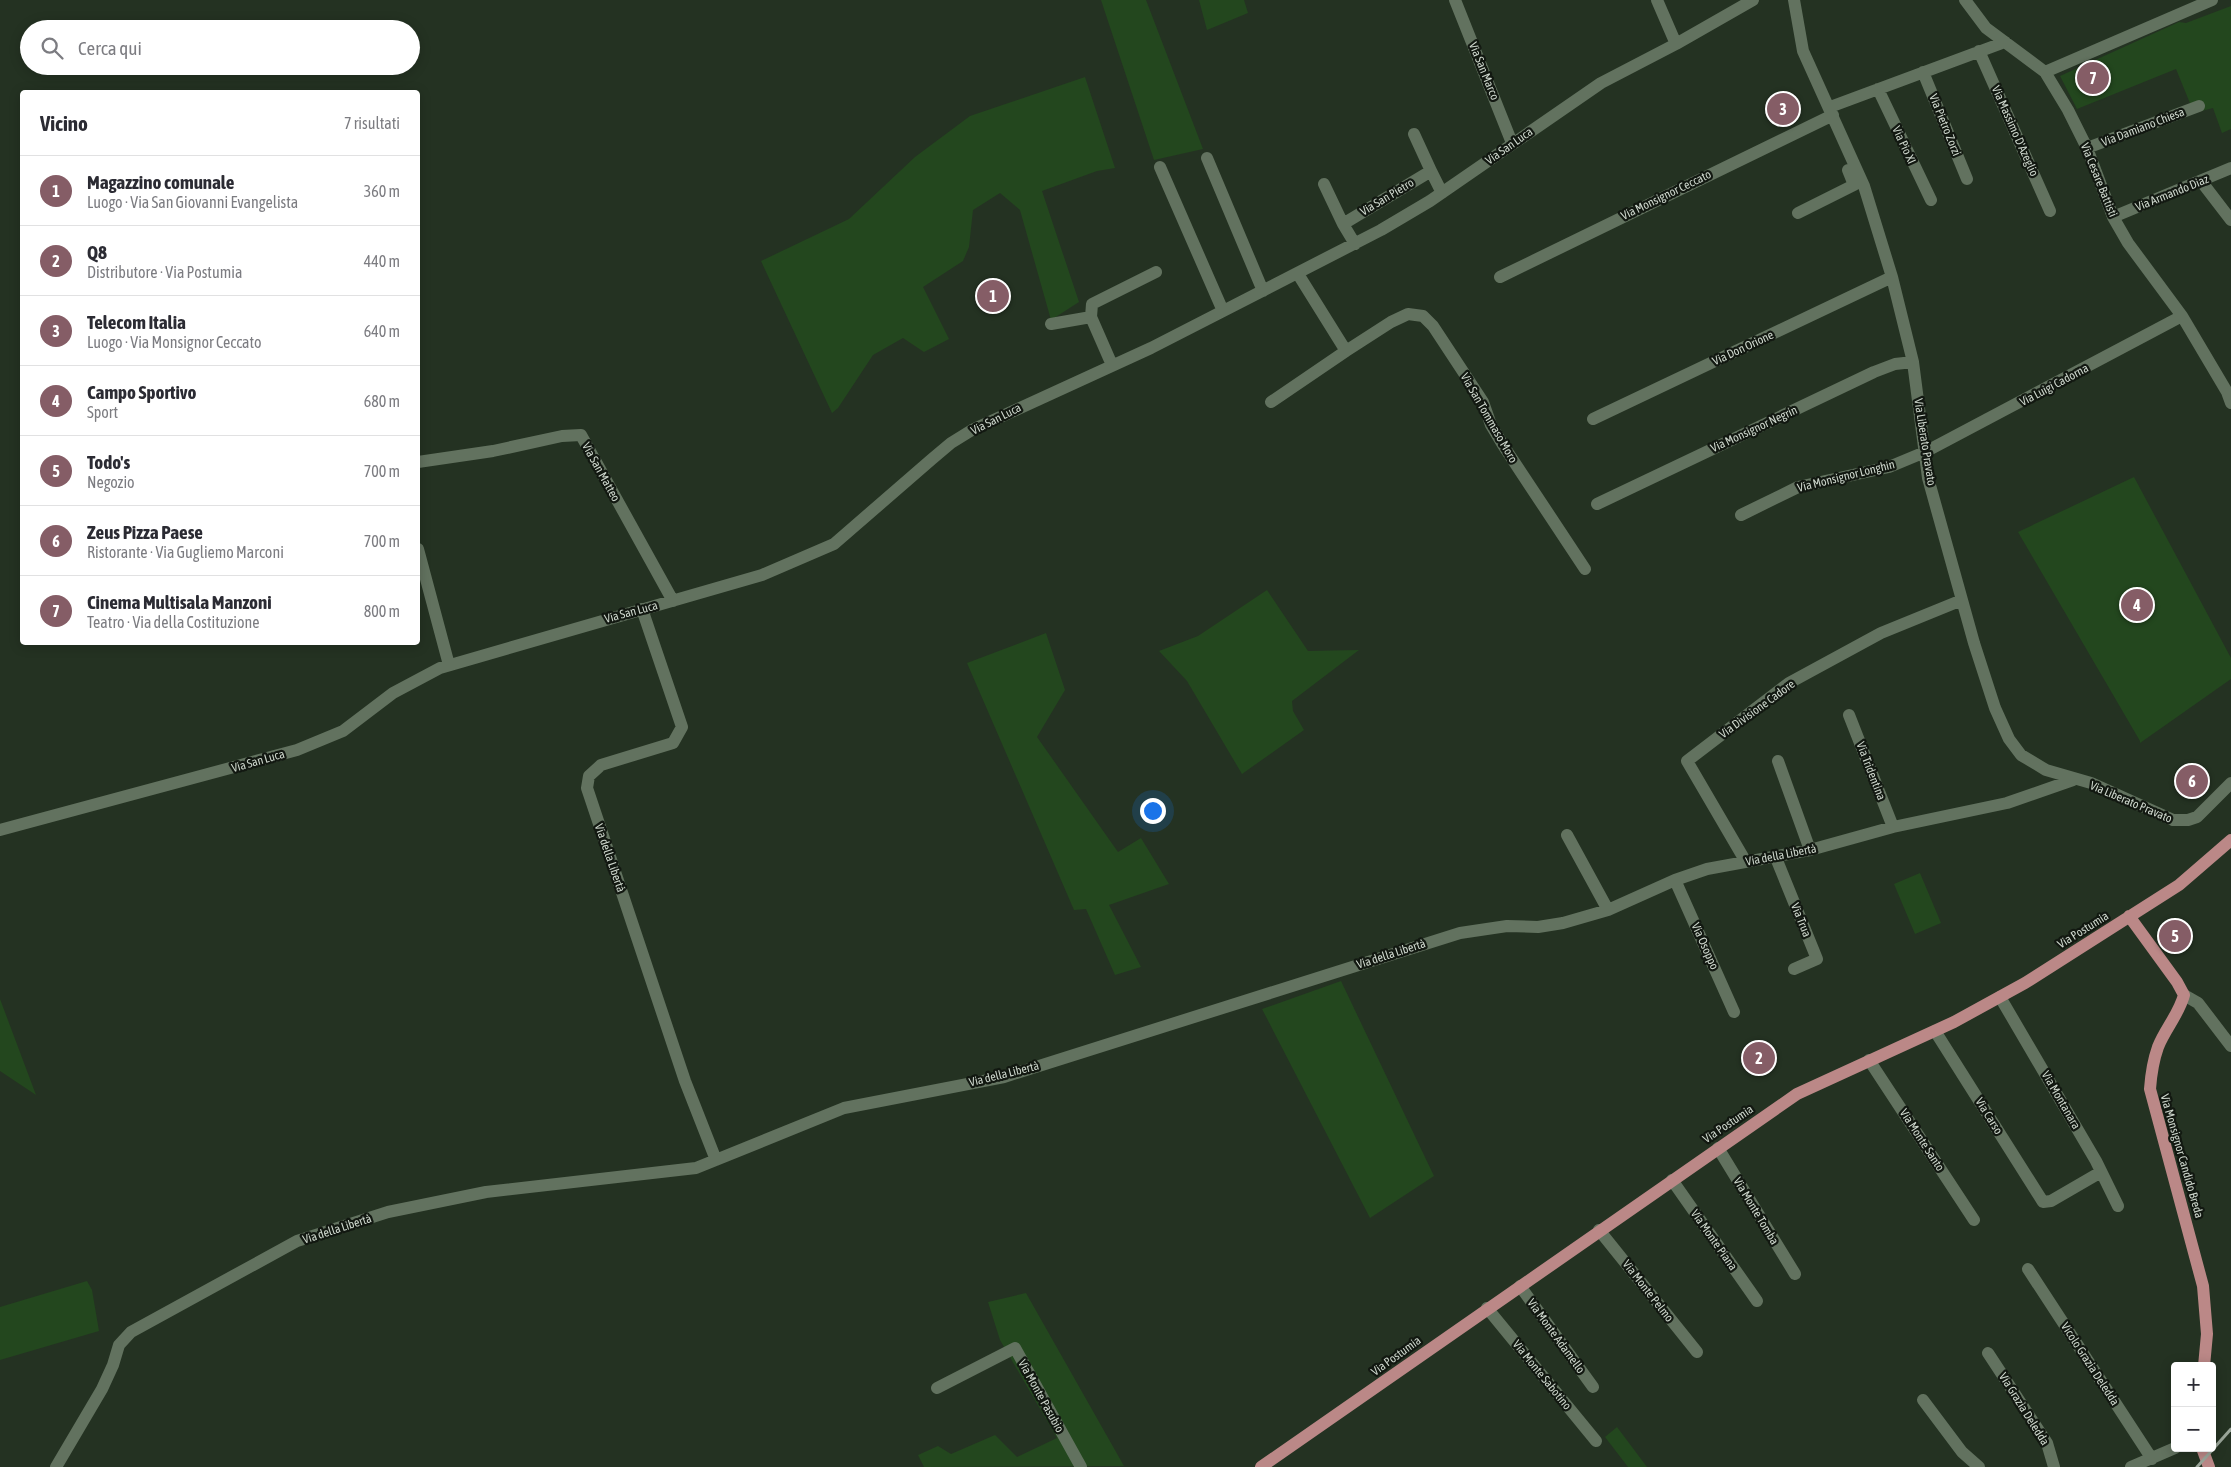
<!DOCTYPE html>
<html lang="it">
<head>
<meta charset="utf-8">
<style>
  body { margin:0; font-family:"Asap Condensed",sans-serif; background:#f2f2f3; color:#2b2b33 }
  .controls { position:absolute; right:15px; bottom:15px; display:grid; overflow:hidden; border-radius:5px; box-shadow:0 2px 12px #0003 }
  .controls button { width:45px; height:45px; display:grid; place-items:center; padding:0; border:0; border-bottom:1px solid #e1e1e2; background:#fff; color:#2b2b33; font:25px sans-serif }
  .you { position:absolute; left:1152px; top:810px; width:18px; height:18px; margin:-12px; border:4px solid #fff; border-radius:50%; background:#1a73e8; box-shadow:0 0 0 8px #1a73e833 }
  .badge { display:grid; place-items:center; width:32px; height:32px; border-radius:50%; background:#855d66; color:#fff; font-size:16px; font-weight:700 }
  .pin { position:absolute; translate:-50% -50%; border:2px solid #fff; box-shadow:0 1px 5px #0006 }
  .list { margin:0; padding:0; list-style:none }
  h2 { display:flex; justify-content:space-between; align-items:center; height:65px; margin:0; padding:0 20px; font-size:21px }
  h2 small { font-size:16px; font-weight:400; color:#7c7c81 }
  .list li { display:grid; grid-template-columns:32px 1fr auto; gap:15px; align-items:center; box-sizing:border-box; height:70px; padding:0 20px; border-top:1px solid #e1e1e2 }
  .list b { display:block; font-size:19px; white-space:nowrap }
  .list p { margin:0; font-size:16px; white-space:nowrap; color:#7c7c81 }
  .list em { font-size:16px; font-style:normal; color:#7c7c81 }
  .icon { flex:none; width:28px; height:28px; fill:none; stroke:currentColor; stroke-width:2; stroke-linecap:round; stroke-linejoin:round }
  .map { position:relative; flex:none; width:2231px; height:1467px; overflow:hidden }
  .search { position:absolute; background:#fff; box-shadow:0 2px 12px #0003; left:20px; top:20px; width:400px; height:55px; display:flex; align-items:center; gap:12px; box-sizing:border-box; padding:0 18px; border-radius:28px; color:#7c7c81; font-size:19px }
  .panel { position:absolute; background:#fff; box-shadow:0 2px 12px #0003; left:20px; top:90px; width:400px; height:555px; border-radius:5px }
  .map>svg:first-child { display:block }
</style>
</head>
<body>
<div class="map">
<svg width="2231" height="1467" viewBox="0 0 2231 1467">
  <rect width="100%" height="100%" fill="#243222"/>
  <!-- green -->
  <path fill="#23471e" d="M1101,0H1146L1203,149L1154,160Z
    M1199,0H1244L1248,13L1207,30Z
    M2231,6V129L2222,133L2213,108L2194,113L2176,69L2077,109L2060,76L2179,22L2186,23Z
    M1085,77L1115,168L1097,171L1042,191L1079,302L1051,320L1020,210L1000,193L973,210L969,247L963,261L923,287L949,339L924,352L903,338L873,355L838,408L832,413L761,261L849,219L915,157L970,116Z
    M2134,477L2231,658V679L2140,743V741L2018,532Z
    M1267,590L1308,651L1359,650L1292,701L1293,711L1304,730L1242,774L1187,681L1159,651L1198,636Z
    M1046,633L1065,690L1037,737L1118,852L1141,838L1169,884L1109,905L1141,967L1115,975L1086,909L1074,910L967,663Z
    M1920,873L1941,923L1915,934L1894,884Z
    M1341,981L1434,1176L1370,1218L1262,1009Z
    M0,999L36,1095L0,1071Z
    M87,1281L92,1290L99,1331L0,1360V1307Z
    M1026,1293L1124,1466L924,1467L918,1455L938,1446L951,1454L995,1435L1017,1457L1057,1438L1000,1340L988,1302Z
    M1617,1427L1647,1467H1628L1605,1437Z"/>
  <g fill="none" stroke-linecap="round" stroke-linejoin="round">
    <!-- minor -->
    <path stroke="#62725f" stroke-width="12" d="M1455,0L1512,143
      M1657,0L1676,44
      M1794,0L1803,51L1864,186L1892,277L1913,362L1928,478L1974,643L1995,708L2009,739L2021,755L2046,770L2091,783L2173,820H2188L2197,817L2231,783
      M1965,0L1986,28L2045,72L2068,110L2087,148L2113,217L2128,243L2182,316L2227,392L2231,403
      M1979,51L2050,211
      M1923,72L1967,179
      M2045,72L2212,0
      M1878,89L1931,200
      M1830,107L2005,42
      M1414,134L1431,171
      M2087,148L2199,106
      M1207,158L1263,291
      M1160,167L1223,311
      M2201,181L2231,220
      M1324,184L1343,224
      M1798,213L1854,185L1848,170
      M2113,217L2231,168
      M1355,244L1343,224L1431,171L1442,193
      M1298,274L1346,351L1391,322L1408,314L1423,316L1433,326L1483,402L1491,425L1503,445L1585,569
      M1500,277L1833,115
      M1051,324L1091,317
      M1112,365L1091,317L1092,304L1156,272
      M1271,402L1346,351
      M1593,419L1892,277
      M418,462L493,451L562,436L581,435L673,601
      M1597,504L1874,372L1895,364L1913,362
      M1741,515L1798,487L1889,467L1925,452L2182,316
      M418,549L449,665
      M642,609L682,727L673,743L601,765L589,776L587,788L685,1081L716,1160
      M1849,715L1893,827
      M1778,761L1810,850
      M0,830L297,750L343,731L393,693L440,668L762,575L834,544L932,459L951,443L972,430L1151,348L1381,230L1430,201L1601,83L1676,44L1753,0
      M1567,835L1608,910
      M1776,858L1817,959L1794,969
      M1746,862L1687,761L1789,683L1881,633L1962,600
      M1675,880L1734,1012
      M2184,995L2198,1003L2231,1046
      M2000,997L2096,1161L2118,1206
      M1935,1031L2043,1202L2051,1201L2101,1172
      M1869,1060L1974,1220
      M1718,1148L1795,1274
      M1672,1180L1757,1301
      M1599,1230L1697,1352
      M2028,1269L2152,1459
      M1520,1286L1593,1387
      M1487,1308L1596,1441
      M1988,1353L2047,1443L2054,1467
      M937,1388L1015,1348L1081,1467
      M1923,1400L1962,1452L1979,1467
      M56,1467L102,1389L113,1365L119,1345L131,1332L297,1241L388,1212L486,1192L696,1168L844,1108L1004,1077L1460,933L1507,926L1538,927L1563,923L1608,910L1675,880L1707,869L1810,850L1893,827L2007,803L2073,780
      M2131,1467L2175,1448"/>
    <!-- major -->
    <path stroke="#bb8887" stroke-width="12" d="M2129,916L2177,982L2184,995C2179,1014 2165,1029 2158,1047C2153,1061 2151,1075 2150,1089L2203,1286L2207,1334L2204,1366
      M2202,1448L2209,1467
      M1261,1467L1797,1094L1954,1022L2025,983L2179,885L2231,840"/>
    <!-- rail -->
    <path stroke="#9aa599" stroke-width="3" d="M2197,1467L2231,1429"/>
  </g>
  <g text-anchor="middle" stroke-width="4.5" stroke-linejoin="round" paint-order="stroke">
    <!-- street labels -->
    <g font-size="12" fill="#ced7cd" stroke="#121811">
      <text transform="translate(1484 71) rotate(68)" y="4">Via San Marco</text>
      <text transform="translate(1945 125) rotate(68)" y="4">Via Pietro Zorzi</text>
      <text transform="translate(2143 127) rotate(-21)" y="4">Via Damiano Chiesa</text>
      <text transform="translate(2015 131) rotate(66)" y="4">Via Massimo D'Azeglio</text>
      <text transform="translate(1904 145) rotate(65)" y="4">Via Pio XI</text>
      <text transform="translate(1509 146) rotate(-35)" y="4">Via San Luca</text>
      <text transform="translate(2099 180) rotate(68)" y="4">Via Cesare Battisti</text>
      <text transform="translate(2172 193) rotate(-22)" y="4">Via Armando Diaz</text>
      <text transform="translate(1666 195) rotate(-26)" y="4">Via Monsignor Ceccato</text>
      <text transform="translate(1387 197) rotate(-31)" y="4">Via San Pietro</text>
      <text transform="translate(1743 348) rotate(-25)" y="4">Via Don Orione</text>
      <text transform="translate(2054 385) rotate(-28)" y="4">Via Luigi Cadorna</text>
      <text transform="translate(1489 418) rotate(60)" y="4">Via San Tommaso Moro</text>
      <text transform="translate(996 419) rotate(-27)" y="4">Via San Luca</text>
      <text transform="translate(1754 429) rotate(-25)" y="4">Via Monsignor Negrin</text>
      <text transform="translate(1925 442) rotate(81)" y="4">Via Liberato Pravato</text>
      <text transform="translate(601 472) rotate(61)" y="4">Via San Matteo</text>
      <text transform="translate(1846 476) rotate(-14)" y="4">Via Monsignor Longhin</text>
      <text transform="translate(631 612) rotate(-15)" y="4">Via San Luca</text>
      <text transform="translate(1757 709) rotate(-36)" y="4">Via Divisione Cadore</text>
      <text transform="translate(258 761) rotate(-16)" y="4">Via San Luca</text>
      <text transform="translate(1871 771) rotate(69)" y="4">Via Tridentina</text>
      <text transform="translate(2131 802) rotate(23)" y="4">Via Liberato Pravato</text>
      <text transform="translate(1781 855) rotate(-11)" y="4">Via della Libertà</text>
      <text transform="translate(610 858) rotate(71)" y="4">Via della Libertà</text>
      <text transform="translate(1801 920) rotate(68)" y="4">Via Trua</text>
      <text transform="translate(2083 930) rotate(-32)" y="4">Via Postumia</text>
      <text transform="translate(1705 946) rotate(66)" y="4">Via Osoppo</text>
      <text transform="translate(1391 954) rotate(-18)" y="4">Via della Libertà</text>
      <text transform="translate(1004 1074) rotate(-14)" y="4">Via della Libertà</text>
      <text transform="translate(2061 1100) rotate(60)" y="4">Via Montanara</text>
      <text transform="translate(1989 1116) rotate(58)" y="4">Via Carso</text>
      <text transform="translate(1728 1124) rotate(-34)" y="4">Via Postumia</text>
      <text transform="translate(1922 1140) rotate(57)" y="4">Via Monte Santo</text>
      <text transform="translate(2182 1156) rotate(74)" y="4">Via Monsignor Candido Breda</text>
      <text transform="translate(1756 1211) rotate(59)" y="4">Via Monte Tomba</text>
      <text transform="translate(337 1229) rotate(-18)" y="4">Via della Libertà</text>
      <text transform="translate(1714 1240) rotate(55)" y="4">Via Monte Piana</text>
      <text transform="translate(1648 1291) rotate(52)" y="4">Via Monte Pelmo</text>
      <text transform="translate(1556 1336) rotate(54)" y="4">Via Monte Adamello</text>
      <text transform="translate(1396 1356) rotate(-36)" y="4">Via Postumia</text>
      <text transform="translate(2090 1364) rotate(57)" y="4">Vicolo Grazia Deledda</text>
      <text transform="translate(1542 1375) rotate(51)" y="4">Via Monte Sabotino</text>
      <text transform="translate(1041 1396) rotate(61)" y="4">Via Monte Pasubio</text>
      <text transform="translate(2024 1409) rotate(58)" y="4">Via Grazia Deledda</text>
    </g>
  </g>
</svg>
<div class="controls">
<button>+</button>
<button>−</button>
</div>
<div class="you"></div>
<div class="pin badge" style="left:993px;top:296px">1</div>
<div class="pin badge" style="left:1759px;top:1058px">2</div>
<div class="pin badge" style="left:1783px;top:109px">3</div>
<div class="pin badge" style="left:2137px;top:605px">4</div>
<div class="pin badge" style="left:2175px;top:936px">5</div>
<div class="pin badge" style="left:2192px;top:781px">6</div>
<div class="pin badge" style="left:2093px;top:78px">7</div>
<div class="search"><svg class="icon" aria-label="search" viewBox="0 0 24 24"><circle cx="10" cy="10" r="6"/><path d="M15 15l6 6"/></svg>Cerca qui</div>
<section class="panel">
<h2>Vicino<small>7 risultati</small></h2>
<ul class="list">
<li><span class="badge">1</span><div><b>Magazzino comunale</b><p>Luogo · Via San Giovanni Evangelista</p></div><em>360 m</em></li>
<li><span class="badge">2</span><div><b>Q8</b><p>Distributore · Via Postumia</p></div><em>440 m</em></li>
<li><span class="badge">3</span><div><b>Telecom Italia</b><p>Luogo · Via Monsignor Ceccato</p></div><em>640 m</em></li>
<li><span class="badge">4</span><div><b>Campo Sportivo</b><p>Sport</p></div><em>680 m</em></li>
<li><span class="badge">5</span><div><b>Todo's</b><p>Negozio</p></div><em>700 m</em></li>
<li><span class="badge">6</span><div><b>Zeus Pizza Paese</b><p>Ristorante · Via Gugliemo Marconi</p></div><em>700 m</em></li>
<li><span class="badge">7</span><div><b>Cinema Multisala Manzoni</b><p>Teatro · Via della Costituzione</p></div><em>800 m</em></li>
</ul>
</section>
</div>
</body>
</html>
